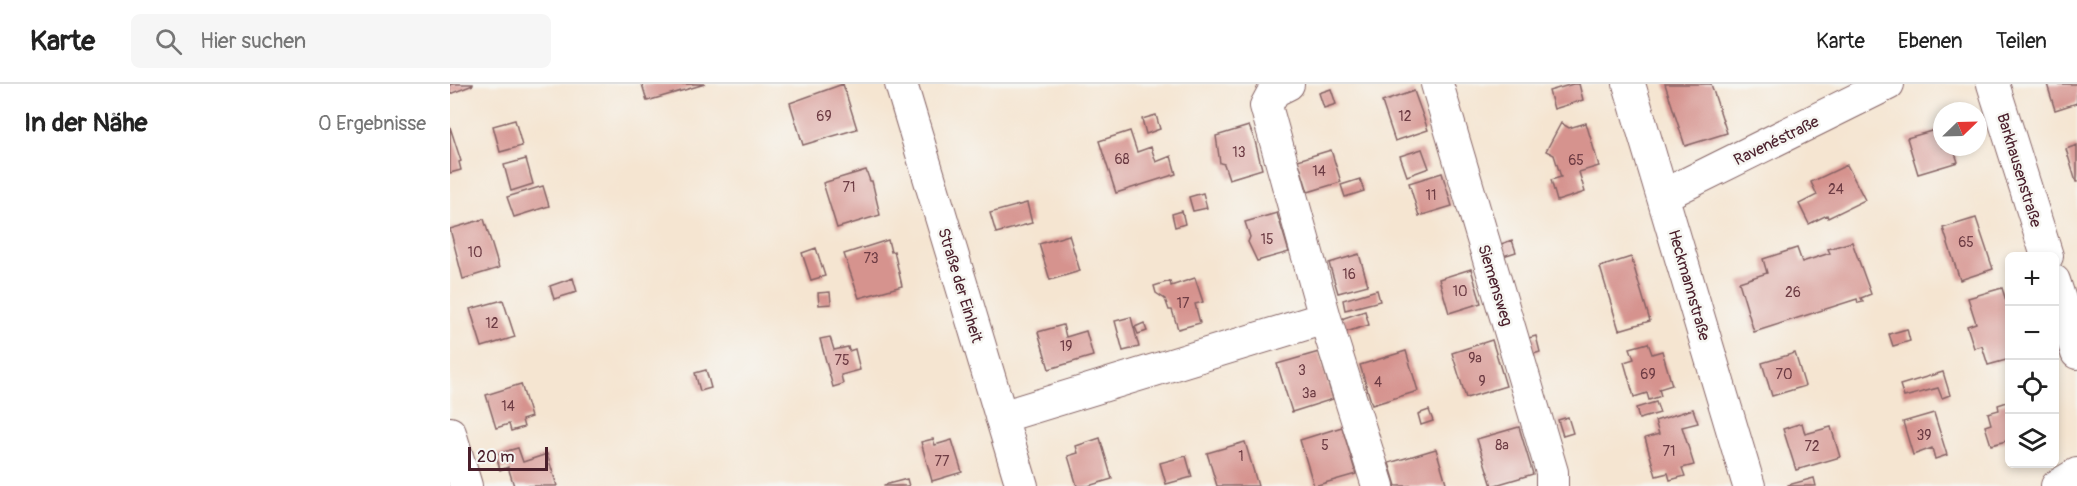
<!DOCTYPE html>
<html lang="de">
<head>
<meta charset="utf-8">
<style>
  body { margin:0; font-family:Pangolin,sans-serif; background:#f6f6f6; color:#222 }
  .controls { position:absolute; right:18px; bottom:18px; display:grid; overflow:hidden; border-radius:9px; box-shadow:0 3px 9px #0003 }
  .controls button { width:54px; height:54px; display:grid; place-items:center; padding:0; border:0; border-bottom:2px solid #e0e0e0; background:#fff; color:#222; font:30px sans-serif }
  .compass { position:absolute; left:1483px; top:18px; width:54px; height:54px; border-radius:50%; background:#fff; box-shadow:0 3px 9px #0003; rotate:67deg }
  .scale { position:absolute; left:18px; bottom:15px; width:80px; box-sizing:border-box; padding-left:6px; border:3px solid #4a1f2b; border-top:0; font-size:16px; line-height:21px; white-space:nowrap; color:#4a1f2b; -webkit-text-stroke:4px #f6f6f2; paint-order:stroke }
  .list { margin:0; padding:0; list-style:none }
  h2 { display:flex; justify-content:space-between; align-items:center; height:78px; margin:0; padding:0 24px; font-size:26px }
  h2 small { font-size:20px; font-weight:400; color:#767676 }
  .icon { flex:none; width:33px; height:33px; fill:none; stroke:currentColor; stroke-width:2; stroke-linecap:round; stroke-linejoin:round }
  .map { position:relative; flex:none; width:1627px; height:402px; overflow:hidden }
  header { display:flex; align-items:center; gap:36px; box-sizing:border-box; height:84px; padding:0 30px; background:#fff; border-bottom:2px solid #e0e0e0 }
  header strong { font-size:28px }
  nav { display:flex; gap:33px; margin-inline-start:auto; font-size:21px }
  .search { width:420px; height:54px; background:#f6f6f6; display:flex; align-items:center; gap:15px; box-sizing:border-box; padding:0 21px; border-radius:9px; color:#767676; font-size:22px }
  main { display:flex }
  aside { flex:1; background:#fff }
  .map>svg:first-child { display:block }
</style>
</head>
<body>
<header>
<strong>Karte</strong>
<div class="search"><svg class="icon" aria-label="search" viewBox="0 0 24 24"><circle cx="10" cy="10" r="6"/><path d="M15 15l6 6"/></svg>Hier suchen</div>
<nav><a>Karte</a><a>Ebenen</a><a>Teilen</a></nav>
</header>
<main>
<aside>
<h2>In der Nähe<small>0 Ergebnisse</small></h2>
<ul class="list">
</ul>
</aside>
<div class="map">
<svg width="1627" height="402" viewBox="0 0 1627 402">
  <rect width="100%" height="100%" fill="#f6f6f2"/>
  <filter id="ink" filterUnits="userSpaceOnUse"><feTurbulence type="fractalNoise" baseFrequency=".0167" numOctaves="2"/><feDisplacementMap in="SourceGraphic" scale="12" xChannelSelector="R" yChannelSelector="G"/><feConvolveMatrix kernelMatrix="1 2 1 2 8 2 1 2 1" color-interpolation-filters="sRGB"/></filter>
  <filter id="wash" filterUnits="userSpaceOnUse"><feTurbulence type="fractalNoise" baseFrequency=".008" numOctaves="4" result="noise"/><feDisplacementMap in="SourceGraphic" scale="24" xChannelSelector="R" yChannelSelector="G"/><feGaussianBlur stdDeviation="1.35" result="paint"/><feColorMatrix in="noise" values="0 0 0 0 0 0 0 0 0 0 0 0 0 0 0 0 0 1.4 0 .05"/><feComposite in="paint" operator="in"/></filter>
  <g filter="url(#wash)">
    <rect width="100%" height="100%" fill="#f5e5d1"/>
    <g id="blocks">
      <!-- building -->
      <path fill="#d6938e" d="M0,0H23V1L0,10Z
        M192,0H255L197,17Z
        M393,0L407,45L353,61L340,19Z
        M1123,0H1129L1133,16L1104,25L1099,7Z
        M1215,0H1261L1277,49L1235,62Z
        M1597,0H1627V19L1605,26Z
        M881,5L886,20L874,24L869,9Z
        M964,7L978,46L945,57L932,18Z
        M706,31L710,45L696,50L692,35Z
        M65,36L72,62L50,68L43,42Z
        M1111,39L1119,44L1136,39L1149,82L1129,88L1135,108L1107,117L1101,96L1111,93L1104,71L1096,67Z
        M799,42L805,57L812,85L779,95L774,80L770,79L766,52Z
        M0,43L11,77L9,78L11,86L0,89Z
        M1492,44V63H1503L1508,78L1468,90L1457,54Z
        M680,47L687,68L701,63L706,78L721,72L726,90L666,109L649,57Z
        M1627,61V98H1626L1616,65Z
        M972,65L979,84L957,92L950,72Z
        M881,66L891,98L858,108L848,76Z
        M76,75L83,100L61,107L54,81Z
        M1397,81L1415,116L1378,134L1377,131L1359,140L1349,120L1367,111L1361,98Z
        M416,86L420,97H422L430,131L387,144L373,99Z
        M992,89L1002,122L969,132L959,99Z
        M910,95L914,107L895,113L891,101Z
        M93,102L99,122L64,133L57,113Z
        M753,109L757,124L743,127L739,113Z
        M577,119L582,139L546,149L540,129Z
        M732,127L735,140L725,143L722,130Z
        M827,129L839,168L807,177L798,158L800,153L795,138Z
        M1526,134L1543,185L1510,196L1493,144Z
        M34,135L49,184L13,195L0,145Z
        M619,151L630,187L600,196L589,160Z
        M438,156L441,168L444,167L452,202L409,214L394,170Z
        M1062,156L1066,168L1050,173L1046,162Z
        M1402,158L1421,210L1411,214L1413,218L1408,219L1407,215L1304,248L1289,198L1317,189L1313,175L1347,164L1352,178L1380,169L1378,165Z
        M366,164L375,192L361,196L352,169Z
        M909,170L918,201L888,209L879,179Z
        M1181,173L1200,237L1169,246L1150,183Z
        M1021,185L1031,219L999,229L989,195Z
        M123,194L127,208L104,215L100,202Z
        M745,194L753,218L745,220L750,239L728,245L722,226H719L715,215L706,209L704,202L720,197L721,202Z
        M1552,204L1559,226L1557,227L1560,236V275L1538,281L1532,262L1524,264L1517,242L1526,239L1518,214Z
        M927,206L930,217L895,226L893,216Z
        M380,208L381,220L369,221L368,209Z
        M53,216L65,253L32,263L20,225Z
        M915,227L919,241L896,248L891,235Z
        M681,233L689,263L673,267L665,237Z
        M694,239L697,247L688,250L685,243Z
        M613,241L616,253L636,247L643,272L599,285L588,248Z
        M1457,245L1460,257L1443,262L1439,250Z
        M1086,252L1090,268L1080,271L1075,255Z
        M380,253L384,266L398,263L399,267L405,265L410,286L391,291L393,300L383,303L370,255Z
        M1042,256L1056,302L1016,314L1002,269Z
        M1198,259L1202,270L1212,267L1222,301L1209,305L1211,312L1199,316L1197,309L1184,313L1174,278L1184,275L1180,264Z
        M956,267L968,307L922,321L910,281Z
        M869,268L883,315L842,328L827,280Z
        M1345,269L1355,302L1322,312L1312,279Z
        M256,286L261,304L250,307L245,289Z
        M1493,288L1500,311L1492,314L1488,304L1454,313L1450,301Z
        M71,300L81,333L72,336L74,343L61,347L59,340L46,344L36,311Z
        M1560,317V356L1541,361L1535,342L1541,340L1538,329L1549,326L1548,321Z
        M1206,318L1210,329L1189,335L1186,324Z
        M1243,325L1248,339L1232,343L1244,381L1232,384L1235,392L1220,396L1218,389L1206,392L1195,354L1209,350L1205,337Z
        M979,326L983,337L971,341L968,330Z
        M1484,329L1497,371L1485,375L1482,364L1463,371L1453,338Z
        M1118,333L1123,349L1113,352L1108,336Z
        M1352,339L1355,350L1381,343L1390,373L1346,386L1333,345Z
        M892,343L906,390L864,402L850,356Z
        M1069,343L1083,390L1042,402L1027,355Z
        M650,354L662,395L638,402H627L618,372L628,369L626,362Z
        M483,355L485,361L502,356L512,388L482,397L471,358Z
        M795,358L808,402H767L757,369Z
        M68,364L73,378L97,370L107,402H64L58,383L50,386L46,370Z
        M986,365L997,402H946L939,379Z
        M736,372L742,393L716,400L710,379Z
        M1364,394L1366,402H1338V401Z
        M457,395L459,402H434V401Z"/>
    </g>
  </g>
  <g filter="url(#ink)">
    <use href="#blocks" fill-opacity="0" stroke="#866465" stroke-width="1.5"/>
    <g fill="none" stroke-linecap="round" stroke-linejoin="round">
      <defs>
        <path id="minor" d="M451,0L572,402
          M838,0L824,7L816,22L875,234L928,402
          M987,0L1102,388V402
          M1179,0L1299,402
          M1543,0L1597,172
          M1214,111L1438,0
          M1604,197L1627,269
          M551,333L875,234
          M0,349L16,402
          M1607,402L1627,390"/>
      </defs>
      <!-- minor casing -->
      <use href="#minor" stroke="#866465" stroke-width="34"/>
      <!-- minor -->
      <use href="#minor" stroke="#fff" stroke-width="32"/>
    </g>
  </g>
  <g text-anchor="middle" stroke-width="5" stroke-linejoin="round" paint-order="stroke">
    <!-- number labels -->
    <g font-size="14" fill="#6d3c44">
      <text x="374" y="37">69</text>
      <text x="955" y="37">12</text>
      <text x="789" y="73">13</text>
      <text x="672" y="80">68</text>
      <text x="1126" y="81">65</text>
      <text x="869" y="92">14</text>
      <text x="399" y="108">71</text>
      <text x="1386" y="110">24</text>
      <text x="981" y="116">11</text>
      <text x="817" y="160">15</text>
      <text x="1516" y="163">65</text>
      <text x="25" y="173">10</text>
      <text x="421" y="179">73</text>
      <text x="899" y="195">16</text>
      <text x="1010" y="212">10</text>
      <text x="1343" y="213">26</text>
      <text x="733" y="224">17</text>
      <text x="42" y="244">12</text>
      <text x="616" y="267">19</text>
      <text x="1025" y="279">9a</text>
      <text x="392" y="281">75</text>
      <text x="852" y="291">3</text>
      <text x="1198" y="295">69</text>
      <text x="1334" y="295">70</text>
      <text x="1032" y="302">9</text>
      <text x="928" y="303">4</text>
      <text x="859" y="314">3a</text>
      <text x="58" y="327">14</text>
      <text x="1474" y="356">39</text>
      <text x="875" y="366">5</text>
      <text x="1052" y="366">8a</text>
      <text x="1362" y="367">72</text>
      <text x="1219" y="372">71</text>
      <text x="791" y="377">1</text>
      <text x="492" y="382">77</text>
    </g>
    <!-- street labels -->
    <g font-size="16" fill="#4a1f2b" stroke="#f6f6f2">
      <text transform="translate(1326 56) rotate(-26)" y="6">Ravenéstraße</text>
      <text transform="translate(1570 86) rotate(73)" y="6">Barkhausenstraße</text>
      <text transform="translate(511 201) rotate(73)" y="6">Straße der Einheit</text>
      <text transform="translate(1046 201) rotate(73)" y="6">Siemensweg</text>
      <text transform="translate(1240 201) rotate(74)" y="6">Heckmannstraße</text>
    </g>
  </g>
</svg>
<div class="controls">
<button>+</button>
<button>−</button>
<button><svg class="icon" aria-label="locate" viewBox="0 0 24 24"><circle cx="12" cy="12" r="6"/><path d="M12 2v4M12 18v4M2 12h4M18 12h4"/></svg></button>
<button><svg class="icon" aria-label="layers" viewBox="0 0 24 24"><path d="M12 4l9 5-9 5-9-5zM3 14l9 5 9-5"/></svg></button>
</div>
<svg class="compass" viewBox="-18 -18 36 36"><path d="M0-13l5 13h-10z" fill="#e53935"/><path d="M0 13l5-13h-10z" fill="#767676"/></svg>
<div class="scale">20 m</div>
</div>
</main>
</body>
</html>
